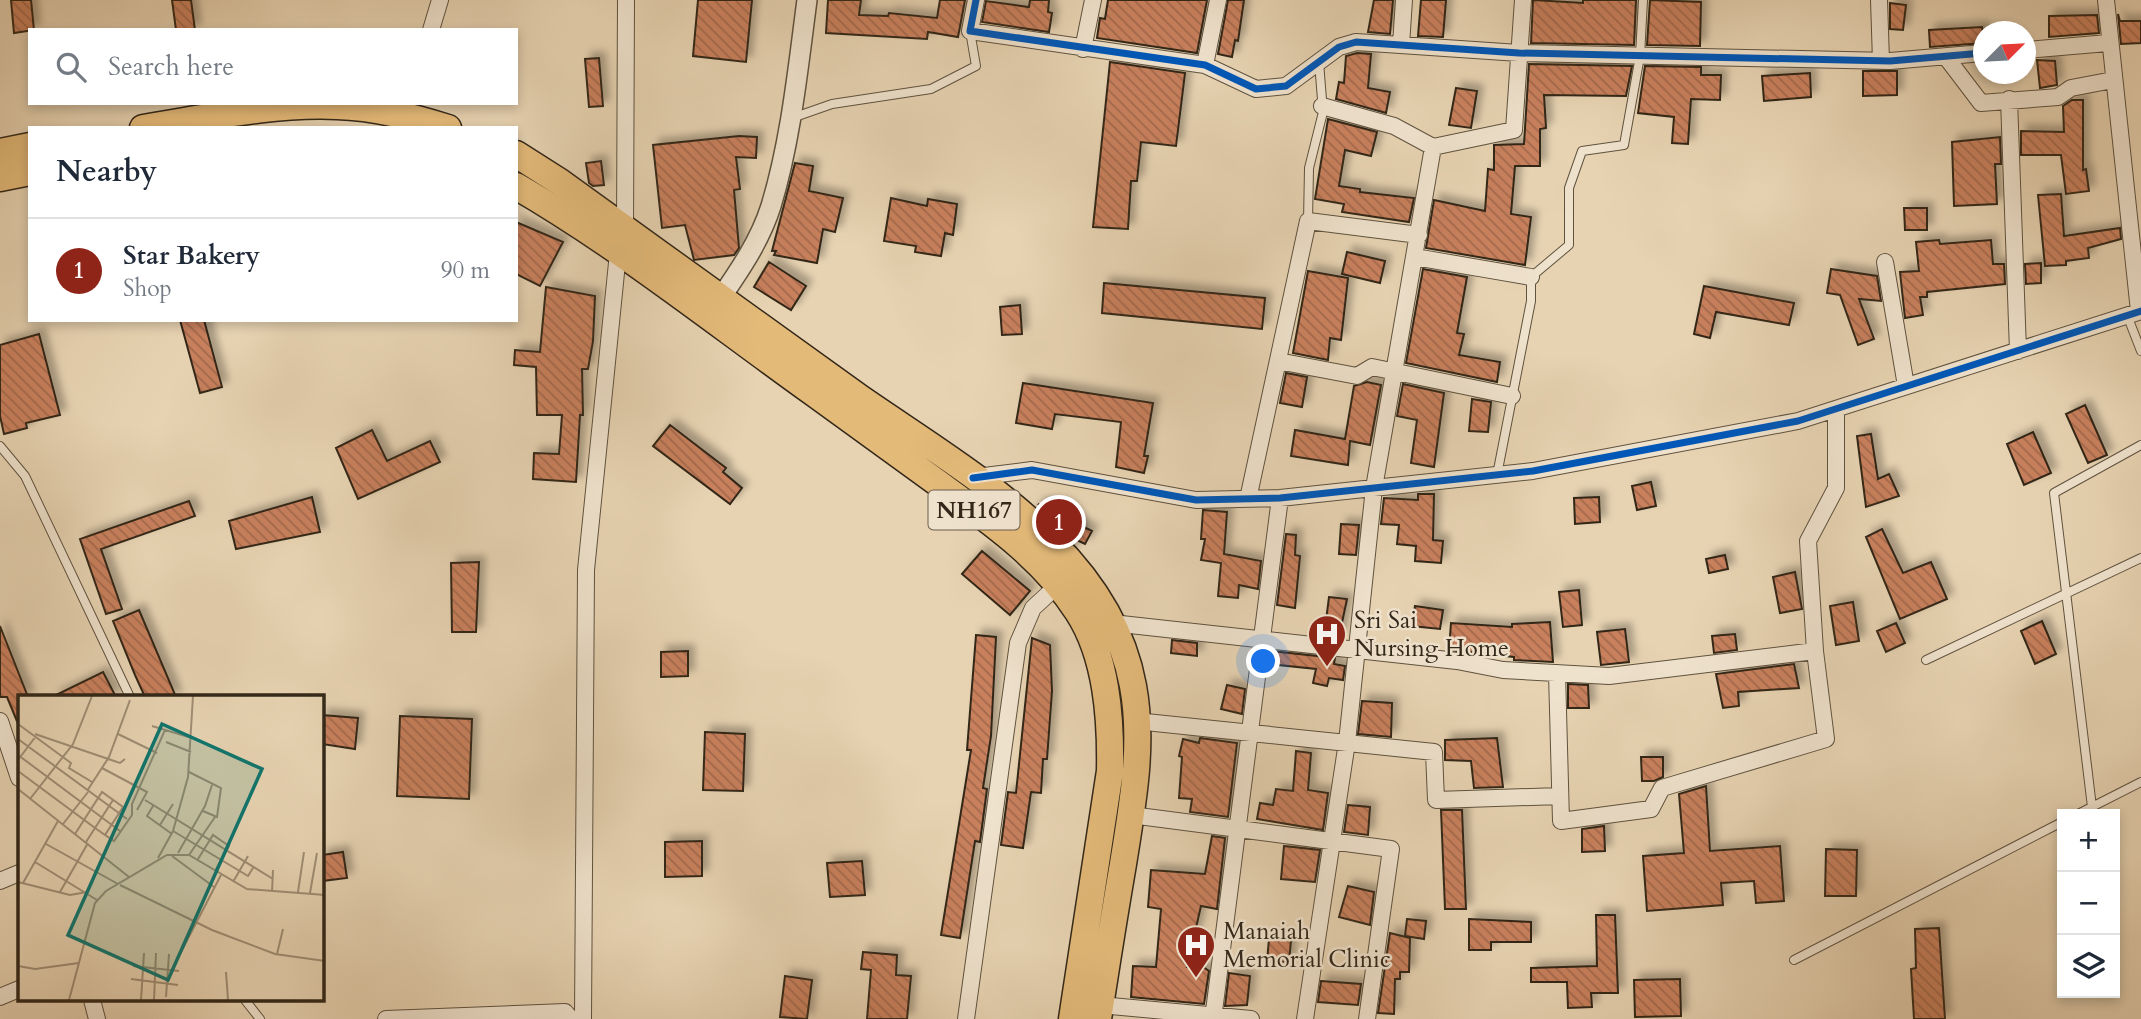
<!DOCTYPE html>
<html lang="en">
<head>
<meta charset="utf-8">
<style>
  body { margin:0; font-family:Cardo,serif; background:#f6f6f7; color:#1f2937 }
  .controls { position:absolute; right:21px; bottom:21px; display:grid; overflow:hidden; border-radius:0px; box-shadow:0 4px 10px #0003 }
  .controls button { width:63px; height:63px; display:grid; place-items:center; padding:0; border:0; border-bottom:2px solid #e0e1e3; background:#fff; color:#1f2937; font:35px sans-serif }
  .compass { position:absolute; left:1973px; top:21px; width:63px; height:63px; border-radius:50%; background:#fff; box-shadow:0 4px 10px #0003; rotate:66deg }
  .you { position:absolute; left:1264px; top:662px; width:24px; height:24px; margin:-18px; border:5px solid #fff; border-radius:50%; background:#1a73e8; box-shadow:0 0 0 10px #1a73e833 }
  .badge { display:grid; place-items:center; width:46px; height:46px; border-radius:50%; background:#8f2418; color:#fff; font-size:23px; font-weight:700 }
  .pin { position:absolute; translate:-50% -50%; border:4px solid #fff; box-shadow:0 2px 7px #0006 }
  .list { margin:0; padding:0; list-style:none }
  h2 { display:flex; justify-content:space-between; align-items:center; height:91px; margin:0; padding:0 28px; font-size:30px }
  h2 small { font-size:23px; font-weight:400; color:#747a83 }
  .list li { display:grid; grid-template-columns:46px 1fr auto; gap:21px; align-items:center; box-sizing:border-box; height:105px; padding:0 28px; border-top:2px solid #e0e1e3 }
  .list b { display:block; font-size:26px; white-space:nowrap }
  .list p { margin:0; font-size:23px; white-space:nowrap; color:#747a83 }
  .list em { font-size:23px; font-style:normal; color:#747a83 }
  .icon { flex:none; width:38px; height:38px; fill:none; stroke:currentColor; stroke-width:2; stroke-linecap:round; stroke-linejoin:round }
  .map { position:relative; flex:none; width:2141px; height:1019px; overflow:hidden }
  .search { position:absolute; background:#fff; box-shadow:0 4px 10px #0003; left:28px; top:28px; width:490px; height:77px; display:flex; align-items:center; gap:18px; box-sizing:border-box; padding:0 24px; border-radius:0px; color:#747a83; font-size:26px }
  .panel { position:absolute; background:#fff; box-shadow:0 4px 10px #0003; left:28px; top:126px; width:490px; height:196px; border-radius:0px }
  .map>svg:first-child { display:block }
</style>
</head>
<body>
<div class="map">
<svg width="2141" height="1019" viewBox="0 0 2141 1019">
  <defs>
    <pattern id="building-back-hatch" width="6" height="6" patternUnits="userSpaceOnUse" patternTransform="scale(1.75)"><rect width="6" height="6" fill="#c8805d"/><path d="M-1 5l2 2M0 0l6 6M5-1l2 2" fill="none" stroke="#a3694c"/></pattern>
    <filter id="shadow"><feDropShadow dx="6" dy="-6" stdDeviation="3.5" flood-color="#0004"/></filter>
  </defs>
  <rect width="100%" height="100%" fill="#e7d3b2"/>
  <filter id="stains"><feTurbulence type="fractalNoise" baseFrequency=".00286" numOctaves="4"/><feColorMatrix values="0 0 0 0 .2 0 0 0 0 .09 0 0 0 0 .02 0 0 0 .5 -.17"/></filter>
  <radialGradient id="worn" r=".72"><stop offset=".6" stop-color="#630" stop-opacity="0"/><stop offset="1" stop-color="#630" stop-opacity=".3"/></radialGradient>
  <!-- building -->
  <path fill="url(#building-back-hatch)" stroke="#322719" stroke-width="2" filter="url(#shadow)" d="M11,0H31L34,30L14,33Z
    M172,0H191L195,30H176Z
    M698,0H752L746,62L693,56Z
    M828,0H861L859,15L888,16L889,13L937,18L940,0H965L958,37L928,32L927,39L826,33Z
    M1030,0H1049L1048,12L1052,13L1049,32L982,22L986,1L1029,7Z
    M1108,0H1207L1197,53L1097,38L1100,18L1105,19Z
    M1228,0H1244L1238,41L1235,40L1232,57L1218,54Z
    M1374,0H1393L1390,34L1368,32Z
    M1421,0H1446L1443,37L1418,36Z
    M1533,0L1583,3V0H1636L1634,45L1531,43Z
    M1650,0L1701,2L1700,46L1647,45Z
    M1890,3L1906,5L1903,30L1890,29Z
    M2118,14L2120,21H2141V43L2121,44Z
    M2097,15L2099,33L2049,37V16Z
    M1982,27L1984,43L1930,47L1929,30Z
    M1357,53L1371,54L1368,88L1390,92L1386,113L1336,99L1339,82L1344,83L1346,56Z
    M599,58L603,106L589,107L585,59Z
    M2037,60L2055,61L2057,85L2040,88Z
    M1110,62L1185,73L1176,146L1141,142L1137,181H1131L1128,229L1093,227Z
    M1529,64L1632,66L1626,96L1544,95L1546,128L1540,129V166H1515L1511,214L1531,217L1525,265L1426,248L1434,200L1485,211L1488,169L1494,170V145L1524,144Z
    M1645,66L1701,67V75H1721L1720,100L1691,99L1688,144L1672,143L1674,117L1638,113Z
    M1863,71H1897V95L1863,96Z
    M1810,73L1811,97L1764,101L1762,76Z
    M1456,88L1477,91L1471,128L1449,125Z
    M2072,100H2083V170L2086,169L2089,191L2066,194L2061,155H2021V131L2064,132L2063,106Z
    M1328,119L1377,132L1371,156L1345,150L1339,186L1360,189V192L1414,198L1409,222L1342,212L1344,204L1315,199Z
    M739,136L757,137L756,158L736,157L740,189L734,190L739,248L734,255L694,260L685,225L662,228L653,145Z
    M2000,137L2001,164H1995L1997,204L1954,206L1952,142Z
    M601,161L604,185L593,186L589,183L586,163Z
    M795,163L813,166L809,191L843,198L835,232L823,229L817,263L774,255L776,251H772Z
    M2061,194L2064,236L2120,228L2121,239L2088,248L2089,258L2066,261V265L2045,266L2038,195Z
    M891,198L927,206L928,199L957,204L953,235L945,233L941,256L915,252L916,246L884,241Z
    M1904,208H1927V230H1905Z
    M516,222L563,242L540,286L516,274Z
    M1939,240L1940,244L1991,240L1993,264H2004L2005,284L1927,292V297H1920L1923,315L1905,318L1900,272L1919,271L1916,242Z
    M1347,252L1385,261L1380,283L1342,274Z
    M769,262L806,286L791,310L754,287Z
    M2041,263V283L2026,284L2025,264Z
    M1423,269L1467,277L1457,333L1464,334L1459,355L1500,362L1497,382L1406,363Z
    M1831,269L1877,276L1881,301L1859,299L1874,339L1858,345L1840,295L1827,293Z
    M1308,271L1348,278L1341,340L1330,338L1328,360L1293,353Z
    M1104,283L1265,298L1262,329L1102,313Z
    M1704,286L1794,303L1789,325L1716,312L1710,338L1694,334Z
    M546,287L595,296L593,341L588,369H582L583,415H580L576,482L533,479L534,453L559,454L562,415H537L536,367L514,365L515,350L540,352Z
    M1020,305L1022,334L1002,335L1000,307Z
    M180,320H204L222,387L200,393Z
    M39,334L60,415L26,423L27,428L4,434L0,416V345Z
    M1286,373L1307,377L1302,407L1280,403Z
    M1367,382L1381,385L1370,445L1350,441L1348,465L1291,456L1295,430L1345,439L1354,386Z
    M1023,383L1153,403L1144,456H1148L1144,473L1116,467L1121,422L1055,414L1052,429L1016,423Z
    M1403,384L1444,393L1434,467L1411,463L1417,420L1397,416Z
    M1472,399L1491,402L1488,432L1469,431Z
    M2085,405L2107,455L2088,463L2066,414Z
    M670,425L726,468L723,472L742,488L730,504L653,446Z
    M372,430L387,461L430,441L440,462L358,499L336,448Z
    M2033,432L2051,473L2024,485L2007,444Z
    M1871,434L1878,479L1889,474L1899,496L1866,507L1857,436Z
    M1651,482L1656,506L1637,510L1632,486Z
    M1418,494H1434L1433,540L1443,541L1441,563L1415,561L1416,546L1397,544L1399,525L1381,524L1384,498L1418,500Z
    M312,497L320,532L236,549L229,521Z
    M1599,497L1600,522L1575,524L1574,498Z
    M189,501L195,516L101,549L122,609L106,614L80,539Z
    M1038,504L1092,531L1085,544L1068,536Z
    M1203,510L1227,512L1224,554L1261,561L1258,589L1239,585L1238,598L1218,596L1221,563L1201,560L1205,539H1201Z
    M1341,524L1359,525L1356,555L1339,554Z
    M1882,529L1903,573L1931,562L1947,599L1900,619L1866,537Z
    M1286,534L1296,535L1295,555L1300,556L1295,608L1277,605Z
    M982,551L1030,591L1010,615L962,574Z
    M1725,555L1728,569L1709,573L1706,559Z
    M479,562L476,632H452L451,563Z
    M1795,572L1802,609L1780,613L1773,577Z
    M1579,590L1582,625L1563,627L1559,592Z
    M1329,597L1347,599L1339,637L1324,636Z
    M1853,602L1859,641L1836,645L1830,606Z
    M1415,606L1443,610L1440,629L1412,626Z
    M139,610L176,697H145L135,675L113,621Z
    M2042,621L2056,654L2035,664L2021,631Z
    M1550,622L1553,662L1514,660V657L1449,650L1451,623L1512,627V624Z
    M1896,623L1905,643L1886,652L1877,631Z
    M0,626L28,697H19V726L7,697H0Z
    M1625,629L1629,662L1601,665L1597,632Z
    M1735,634L1737,650L1714,653L1712,636Z
    M976,635L996,637L991,736L983,788L987,789L980,842L975,841L960,938L941,935L971,750H967Z
    M1032,638L1050,645L1052,691L1047,759H1043L1041,793L1031,792L1023,848L1001,845L1008,792L1016,793Z
    M1172,640L1197,643V656L1171,653Z
    M688,651V676L661,677V652Z
    M1271,651L1335,658L1334,664L1345,666L1343,680L1329,678L1327,686L1313,683L1316,669L1269,664Z
    M1794,664L1799,688L1738,692L1739,706L1723,708L1716,674Z
    M103,672L116,697H52Z
    M1568,684L1588,685L1589,708H1568Z
    M1227,685L1245,689L1242,714L1221,709Z
    M1362,701L1392,703L1391,737L1358,734Z
    M322,715L358,718L355,749L322,744Z
    M400,716L472,719L469,799L397,796Z
    M705,732L745,734L743,791L703,790Z
    M1200,738L1237,743L1228,817L1190,812L1192,799L1179,798L1182,757L1179,756L1183,739L1199,743Z
    M1497,738L1503,787L1474,788L1471,761L1445,760V740Z
    M1296,751L1311,753L1308,790L1328,793L1323,830L1257,819L1260,803L1273,805L1276,789L1293,791Z
    M1641,757H1663V777L1654,781H1642Z
    M1706,786L1710,851L1780,846L1784,901L1756,903L1754,881L1721,883L1723,905L1647,911L1643,856L1684,853L1679,794Z
    M1348,805L1370,807L1368,835L1344,832Z
    M1441,810H1462L1466,909H1445Z
    M1604,826L1605,851L1582,852V829Z
    M1212,836L1225,838L1217,909L1201,906L1187,967H1203L1209,971L1204,1004L1131,997L1133,966L1156,967L1161,909L1148,907L1151,870L1205,874Z
    M702,841V876L665,877V842Z
    M1284,846L1320,850L1315,882L1281,879Z
    M1826,849L1857,850L1856,896H1825Z
    M343,852L347,878L322,881V855Z
    M862,861L865,895L830,897L827,863Z
    M1348,886L1374,892L1370,925L1339,917Z
    M1596,915H1615L1618,993H1591L1592,1007L1568,1008L1567,982H1531V968L1597,966Z
    M1407,919L1426,921L1424,939L1405,936Z
    M1469,919L1531,922V942H1491V950H1469Z
    M1939,928L1945,1019H1914L1911,969L1916,968L1915,929Z
    M1390,933L1410,938L1409,972H1400V979H1395L1394,1014L1378,1013Z
    M1269,939L1291,940L1289,962L1267,961Z
    M863,952L897,955L896,975L911,976L907,1019H867L871,970L861,969Z
    M1229,973L1250,976L1247,1005L1225,1006Z
    M785,976L812,980L807,1019L780,1017Z
    M1680,979L1681,1016L1635,1017L1634,980Z
    M1321,981L1361,984L1358,1005L1318,1002Z"/>
  <g fill="none" stroke-linecap="round" stroke-linejoin="round">
    <defs>
      <path id="service" d="M792,118L832,104L931,89L976,66L970,31
        M1308,221L1309,168L1323,112L1319,62
        M2127,315L2141,351
        M0,446L25,476L130,697
        M1497,475L1531,301V277L1569,245V188L1582,151L1624,145L1640,56L1643,0
        M1926,660L2141,558
        M2092,807L2054,493L2141,445
        M2078,814L2141,782
        M1794,960L2062,822
        M245,1000L260,1019"/>
      <path id="minor" d="M976,0L970,31L1205,65L1256,89L1286,86L1339,47L1356,42L1519,53L1890,61L1983,53
        M1879,0L1881,61
        M2106,0L2139,311
        M431,30L440,0
        M1401,45L1404,0
        M1083,49L1093,0
        M2025,50L2108,43
        M1946,57L1981,103L2058,97L2071,88L2113,80
        M1205,65L1218,0
        M2009,99L2018,351
        M1322,106L1394,126L1433,147L1514,130L1523,0
        M625,229L626,0
        M1415,257L1531,277
        M1885,262L1906,386
        M1278,361L1357,376L1372,367L1512,396
        M976,477L1032,470L1196,500L1280,498L1533,471L1798,421L2141,311
        M1248,499L1308,221L1419,235
        M1112,623L1457,661L1503,670L1609,676L1815,651
        M1557,673L1561,821L1651,809L1662,788L1826,739L1815,651L1808,541L1836,488V409
        M0,721L19,778
        M1136,721L1434,752L1436,800L1560,796
        M1131,815L1391,849L1367,1019
        M0,881L19,873
        M0,997L19,989
        M92,1000L97,1019
        M1100,1005L1251,1019
        M386,1019L565,1012L571,1019
        M583,1019L586,570L618,253
        M966,1019L1018,643L1033,608L1059,584
        M1213,1019L1280,498
        M1305,1019L1347,742L1374,488L1433,147"/>
      <path id="tertiary" d="M713,309C735,277 759,244 771,206C791,140 798,68 807,0"/>
      <path id="trunk" d="M143,128C206,118 272,103 337,106C375,107 412,117 448,128
        M0,152L30,146
        M516,154L560,182C660,254 760,327 860,398C925,443 997,486 1052,542C1092,582 1123,631 1133,686C1144,745 1132,807 1123,864C1114,916 1106,967 1098,1019
        M0,178L30,172
        M516,186C621,247 717,324 815,394C855,423 895,452 935,481C987,519 1043,557 1078,612C1107,657 1111,719 1110,771L1072,1019"/>
    </defs>
    <!-- service casing -->
    <use href="#service" stroke="#5f523f" stroke-width="10"/>
    <!-- minor casing -->
    <use href="#minor" stroke="#5f523f" stroke-width="18"/>
    <!-- tertiary casing -->
    <use href="#tertiary" stroke="#5f523f" stroke-width="22"/>
    <!-- trunk casing -->
    <use href="#trunk" stroke="#322719" stroke-width="29"/>
    <!-- service -->
    <use href="#service" stroke="#efe2cd" stroke-width="8"/>
    <!-- minor -->
    <use href="#minor" stroke="#efe2cd" stroke-width="16"/>
    <!-- tertiary -->
    <use href="#tertiary" stroke="#efe2cd" stroke-width="19"/>
    <!-- trunk -->
    <use href="#trunk" stroke="#e4ba79" stroke-width="26"/>
    <defs>
      <path id="cycleway" d="M976,0L970,31L1205,65L1256,89L1286,86L1339,47L1356,42L1519,53L1890,61L1983,53
        M973,478L1032,470L1196,500L1280,498L1533,471L1798,421L2141,311"/>
    </defs>
    <!-- cycleway casing -->
    <use href="#cycleway" stroke="#efe2cd" stroke-width="11"/>
    <!-- cycleway -->
    <use href="#cycleway" stroke="#0057b8" stroke-width="7"/>
  </g>
  <!-- icons -->
  <defs>
    <symbol id="hospital-pin" viewBox="-11 -11 22 30"><path d="M0 17L-7.5 6A9.5 9.5 0 1 1 7.5 6Z" fill="#8f2418" stroke="#efe2cd"/><path d="M-5-5h3v3.5h4V-5h3V5h-3V1.5h-4V5h-3Z" fill="#fff"/></symbol>
  </defs>
  <g fill-rule="evenodd">
    <use href="#hospital-pin" x="1305" y="612" width="44" height="60"/>
    <use href="#hospital-pin" x="1174" y="923" width="44" height="60"/>
  </g>
  <g text-anchor="middle" stroke-width="5" stroke-linejoin="round" paint-order="stroke">
    <!-- shield labels -->
    <rect fill="#efe2cd" stroke="#6b5f4f" stroke-width="2" x="928.5" y="490.5" width="91" height="39" rx="5"/>
    <g font-size="23" font-weight="bold" fill="#322719">
      <text x="974" y="518">NH167</text>
    </g>
    <!-- poi labels -->
    <g font-size="24" fill="#322719" stroke="#efe2cd" text-anchor="start">
      <text x="1354" y="628">Sri Sai<tspan x="1354" dy="28">Nursing Home</tspan></text>
      <text x="1223" y="939">Manaiah<tspan x="1223" dy="28">Memorial Clinic</tspan></text>
    </g>
  </g>
  <!-- overview -->
  <g transform="translate(18 695)">
    <rect width="306" height="306" fill="#e7d3b2"/>
    <path fill="none" stroke="#9f8e75" stroke-width="2" d="M0,29L53,68L51,73L74,87M134,31L174,43M17,39L102,68L107,64M100,39L139,58M0,44L109,124M148,47L173,57M0,60L102,136M0,65L18,41M84,73L129,97L119,115M0,76L77,133L68,147M171,77L203,93L199,122L185,116M0,94L111,182M69,96L91,62L112,5M12,104L55,49L74,1M127,105L255,184M135,111L129,121L154,139M45,129L70,97M142,130L155,109M155,136L230,181L235,173M57,139L84,97L105,112L87,140L96,146L114,120V109L147,35M87,140L77,133L95,105M28,149L100,189M160,158L187,111L194,90M171,160L197,122M154,161L196,192M140,163L155,136L170,82L175,1M180,164L195,140L211,151L197,176M17,167L79,205M0,187L52,200L69,197M215,187L230,161M5,188L40,126M102,190L194,235L257,259L307,266M42,197L70,148M254,197L255,175M280,197L286,157M292,198L299,158M162,259L203,180M259,259L265,234M0,271L17,274L61,268M115,271L161,276M208,277L210,305M113,284L160,290M148,302L151,259M51,305L77,208L88,196L149,160H171L229,194L307,200M123,305L126,258M136,305L138,258"/>
    <path fill="#0f766e" fill-opacity="0.15" stroke="#0f766e" stroke-width="3.5" d="M144,29L244,74L150,285L50,240Z"/>
    <rect width="306" height="306" fill="none" stroke="#322719" stroke-width="3.5"/>
  </g>
  <rect width="100%" height="100%" filter="url(#stains)"/>
  <rect width="100%" height="100%" fill="url(#worn)"/>
</svg>
<div class="controls">
<button>+</button>
<button>−</button>
<button><svg class="icon" aria-label="layers" viewBox="0 0 24 24"><path d="M12 4l9 5-9 5-9-5zM3 14l9 5 9-5"/></svg></button>
</div>
<svg class="compass" viewBox="-18 -18 36 36"><path d="M0-13l5 13h-10z" fill="#e53935"/><path d="M0 13l5-13h-10z" fill="#747a83"/></svg>
<div class="you"></div>
<div class="pin badge" style="left:1059px;top:522px">1</div>
<div class="search"><svg class="icon" aria-label="search" viewBox="0 0 24 24"><circle cx="10" cy="10" r="6"/><path d="M15 15l6 6"/></svg>Search here</div>
<section class="panel">
<h2>Nearby<small></small></h2>
<ul class="list">
<li><span class="badge">1</span><div><b>Star Bakery</b><p>Shop</p></div><em>90 m</em></li>
</ul>
</section>
</div>
</body>
</html>
